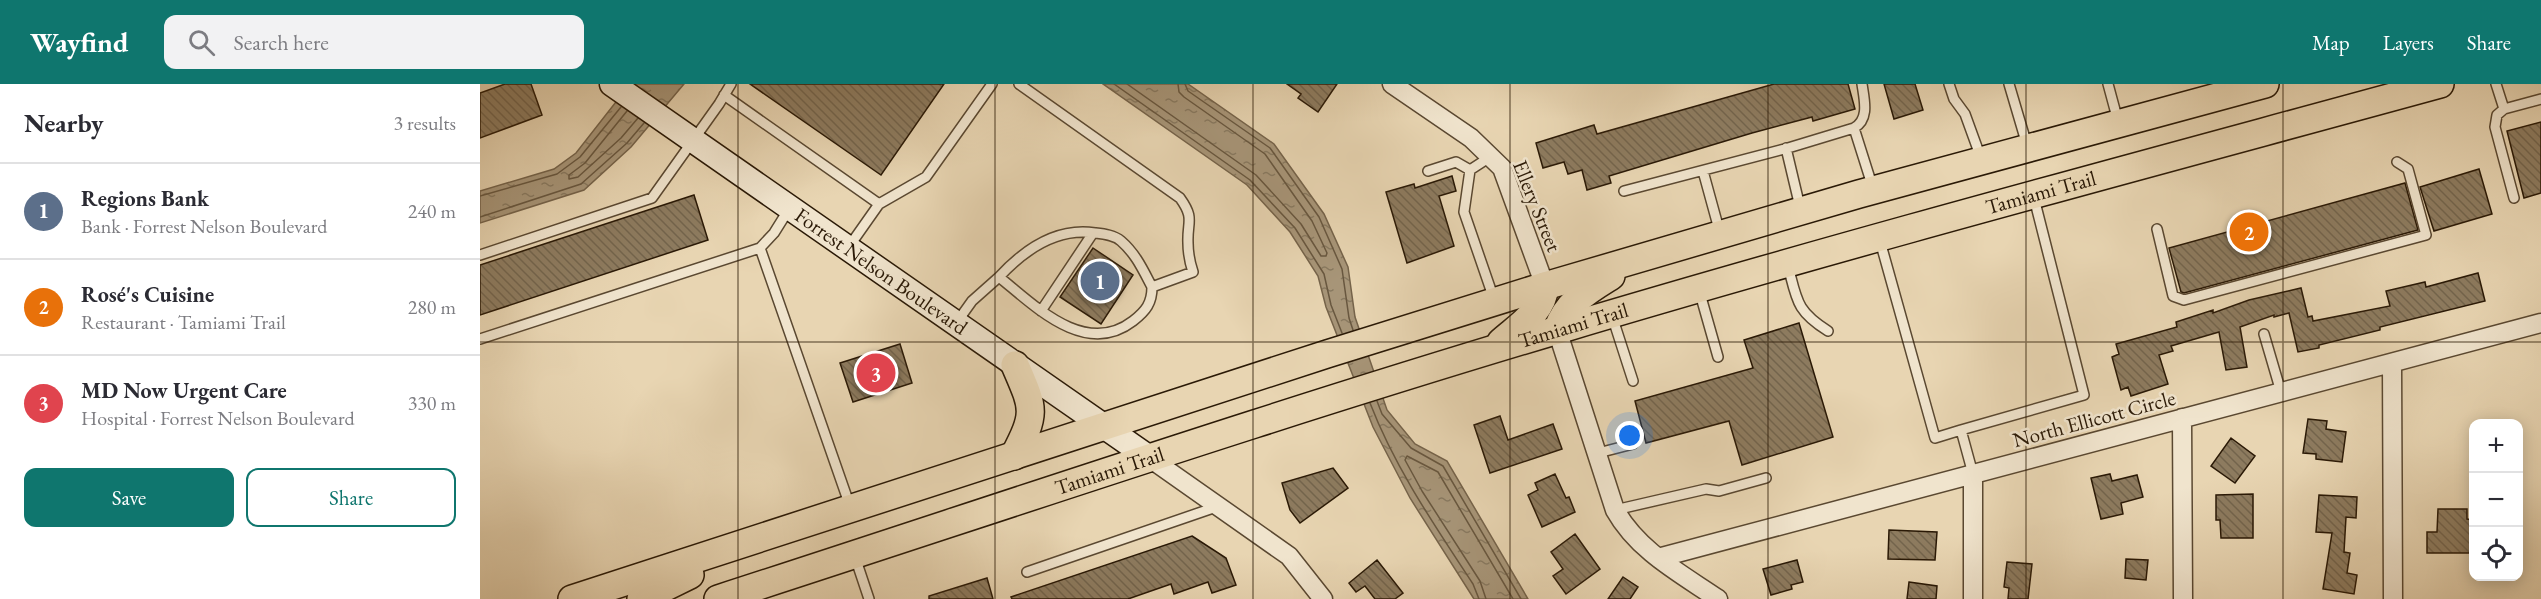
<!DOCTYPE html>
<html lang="en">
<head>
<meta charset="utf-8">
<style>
  body { margin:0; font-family:"EB Garamond",serif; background:#f2f2f3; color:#2b2b33 }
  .controls { position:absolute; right:18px; bottom:18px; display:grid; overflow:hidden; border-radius:12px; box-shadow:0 3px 15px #0003 }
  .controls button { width:54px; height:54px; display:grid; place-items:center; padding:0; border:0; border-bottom:2px solid #e1e1e2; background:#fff; color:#2b2b33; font:30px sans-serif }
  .you { position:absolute; left:1150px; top:352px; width:21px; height:21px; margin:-15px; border:4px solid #fff; border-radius:50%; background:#1a73e8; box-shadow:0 0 0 9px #1a73e833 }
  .badge { display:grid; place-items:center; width:39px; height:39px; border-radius:50%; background:#0f766e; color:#fff; font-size:20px; font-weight:700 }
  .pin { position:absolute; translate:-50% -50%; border:3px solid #fff; box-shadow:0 2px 6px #0006 }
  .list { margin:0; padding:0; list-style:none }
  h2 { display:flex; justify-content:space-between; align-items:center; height:78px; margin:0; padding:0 24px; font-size:26px }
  h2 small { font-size:20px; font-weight:400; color:#7c7c81 }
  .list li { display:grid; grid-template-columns:39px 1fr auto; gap:18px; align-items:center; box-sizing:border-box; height:96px; padding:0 24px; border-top:2px solid #e1e1e2 }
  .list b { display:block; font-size:22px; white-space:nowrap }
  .list p { margin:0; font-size:20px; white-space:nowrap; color:#7c7c81 }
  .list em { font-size:20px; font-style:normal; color:#7c7c81 }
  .actions { display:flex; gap:12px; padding:18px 24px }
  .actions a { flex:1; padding:14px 0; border:2px solid #0f766e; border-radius:12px; text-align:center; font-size:21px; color:#0f766e }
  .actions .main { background:#0f766e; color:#fff }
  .icon { flex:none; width:33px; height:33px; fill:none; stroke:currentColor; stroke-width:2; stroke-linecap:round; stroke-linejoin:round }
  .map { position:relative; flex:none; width:2061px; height:515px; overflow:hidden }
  header { display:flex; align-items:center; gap:36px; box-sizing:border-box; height:84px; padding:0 30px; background:#0f766e; color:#fff }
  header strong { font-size:28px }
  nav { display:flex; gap:33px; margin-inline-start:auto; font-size:21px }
  .search { width:420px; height:54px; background:#f2f2f3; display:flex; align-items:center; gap:15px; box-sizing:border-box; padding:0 21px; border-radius:12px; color:#7c7c81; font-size:22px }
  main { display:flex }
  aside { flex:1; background:#fff }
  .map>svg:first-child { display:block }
</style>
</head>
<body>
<header>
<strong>Wayfind</strong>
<div class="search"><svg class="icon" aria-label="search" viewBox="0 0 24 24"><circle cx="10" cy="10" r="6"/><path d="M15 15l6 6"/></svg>Search here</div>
<nav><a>Map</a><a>Layers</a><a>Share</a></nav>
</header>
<main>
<aside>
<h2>Nearby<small>3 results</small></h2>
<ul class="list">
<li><span class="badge" style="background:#5c6f8a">1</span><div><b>Regions Bank</b><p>Bank · Forrest Nelson Boulevard</p></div><em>240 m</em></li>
<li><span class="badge" style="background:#e8710a">2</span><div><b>Rosé's Cuisine</b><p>Restaurant · Tamiami Trail</p></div><em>280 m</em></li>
<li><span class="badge" style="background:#e0444e">3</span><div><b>MD Now Urgent Care</b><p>Hospital · Forrest Nelson Boulevard</p></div><em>330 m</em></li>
</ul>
<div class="actions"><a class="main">Save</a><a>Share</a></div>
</aside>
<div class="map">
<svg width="2061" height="515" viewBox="0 0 2061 515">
  <defs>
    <pattern id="water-ripples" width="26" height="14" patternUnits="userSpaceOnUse" patternTransform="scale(1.5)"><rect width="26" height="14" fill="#a79578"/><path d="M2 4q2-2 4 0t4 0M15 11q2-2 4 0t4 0" fill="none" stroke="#887960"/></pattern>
    <pattern id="building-back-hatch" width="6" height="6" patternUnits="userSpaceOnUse" patternTransform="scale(1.5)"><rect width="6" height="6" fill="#8d7b5f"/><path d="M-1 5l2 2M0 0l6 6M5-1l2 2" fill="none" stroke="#73644c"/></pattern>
  </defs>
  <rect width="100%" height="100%" fill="#e8d5b2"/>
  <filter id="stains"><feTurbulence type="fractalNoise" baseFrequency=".00333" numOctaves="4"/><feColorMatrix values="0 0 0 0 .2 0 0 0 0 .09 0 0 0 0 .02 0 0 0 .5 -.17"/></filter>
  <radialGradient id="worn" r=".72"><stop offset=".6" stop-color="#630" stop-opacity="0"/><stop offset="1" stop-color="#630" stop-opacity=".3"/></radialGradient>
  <!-- water -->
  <path fill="url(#water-ripples)" stroke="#75634a" stroke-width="1.5" d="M150,0H204L151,63L104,106L0,139V107L74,85L96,69Z
    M623,0H708L794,60L844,130L868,183L875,233L907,326L935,360L967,377L1048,515H994L930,414L893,343L846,223L838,192L810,148L767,101Z"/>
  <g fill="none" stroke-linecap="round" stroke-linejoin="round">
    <!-- shore -->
    <path stroke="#68573f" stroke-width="1.5" d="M634,0L770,96L815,144L844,190L851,221L862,249
      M647,0L776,91L821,140L841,172H846L847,169L832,137L785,70L704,13L699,8L698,0
      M705,0L708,7L790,64L839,133L862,185L869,234L873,246
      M147,27L105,79L89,91V95L98,93L141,54L158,34
      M0,112L77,90L100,73L141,23
      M0,133L101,100L147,59L164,39
      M897,317L902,330L931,364L963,382L1041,515
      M890,319C915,384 955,442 993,500L999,515
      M1006,515L1000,497L942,407L925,376L927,372L958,388L1033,515"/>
  </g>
  <!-- building -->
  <path fill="url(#building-back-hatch)" stroke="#2a1906" stroke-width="1.5" d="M25,0H51L62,31L0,54V9Z
    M270,0H464L401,91Z
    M807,0H857L838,28L818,14L821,10Z
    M1294,0H1368L1375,25L1333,37L1332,33L1272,49L1129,92L1131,99L1107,106L1102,86L1088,90L1084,78L1063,84L1056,59L1114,41L1117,50Z
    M1404,0H1435L1443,26L1414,35Z
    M2061,38V109L2044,114L2027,47Z
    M1999,85L2012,130L1954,147L1940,103Z
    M972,92L976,107L959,112L974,162L927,179L906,108L934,100L935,104Z
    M1925,99L1938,146L1704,209L1701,208L1689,164Z
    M214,111L228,156L0,231V181Z
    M613,164L653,191L621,240L580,213Z
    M1998,189L2005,217L1900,243V246L1839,261V264L1818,268L1809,229L1794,233V231L1760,243L1767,283L1746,286L1739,248L1691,262L1693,267L1679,271L1688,300L1651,312L1648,303L1641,306L1632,273L1639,270L1636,260L1697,243L1696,238L1733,226V229L1769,216L1821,204L1828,233L1832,232L1833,237L1910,222L1906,207L1945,198L1946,203Z
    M1319,239L1353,353L1262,381L1249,337L1166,359L1155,317L1273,284L1264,256Z
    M420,260L432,299L373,318L360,279Z
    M1020,332L1028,356L1073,340L1082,365L1010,389L994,341Z
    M1828,335L1847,337L1846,345L1866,348L1862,378L1836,375V370L1823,369Z
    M1751,354L1775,372L1755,399L1731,382Z
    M853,384L868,404L820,439L810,426L802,399Z
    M1075,390L1086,414L1089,413L1095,428L1062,443L1048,411L1058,406L1055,399Z
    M1630,390L1632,397L1657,391L1663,413L1641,419L1643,430L1621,435L1611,394Z
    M1773,410V454H1741L1740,436H1736V411Z
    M1839,411L1877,413L1876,434L1866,433L1864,468L1870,469L1867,489L1877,491L1874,510L1843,505L1852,449L1836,448Z
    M1958,425H1987V435L1994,436V469H1947V448H1957Z
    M1409,446L1457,448L1455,476L1408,475Z
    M1095,450L1120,485L1086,510L1073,492L1083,485L1071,468Z
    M712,452L746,474L756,501L732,509L728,498L694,510L691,500L648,515H532L531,513Z
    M1646,475L1668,476L1666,496L1645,494Z
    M897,476L923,509L915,515H895L885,502L876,508L869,499Z
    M1317,476L1323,498L1311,501L1312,505L1291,511L1283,485Z
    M1527,478L1552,480L1548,515H1528L1529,504L1524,503Z
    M1143,493L1158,503L1150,515H1128Z
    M507,494L513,515H449V512Z
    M1429,498L1457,502L1456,515H1427Z"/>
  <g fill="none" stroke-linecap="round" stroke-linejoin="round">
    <defs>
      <path id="lane" d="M1469,0L1474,15L1485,30L1501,74
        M1529,0L1547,61
        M1628,0L1638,37
        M2016,0L2024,25L2061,15
        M244,11L399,120
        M2024,25L2017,31L2015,43L2034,114
        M1374,44C1390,35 1384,15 1382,0
        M1306,64L1320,123
        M1010,73L990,86L984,128L1014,215
        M948,87L976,78L990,86
        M1223,87L1240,149
        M1144,107L1308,64L1374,44L1393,104
        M309,125L294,149L280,164L370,422
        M1677,145L1693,212L1704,216L1946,151L1928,85L1917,78
        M1400,157L1455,354L1481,346L1493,390
        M368,164L399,120L446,93L512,0
        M0,171L172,114L239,20L251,0
        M1308,182C1317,216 1316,227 1348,247
        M519,193C544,166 576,143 615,149C624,150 634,151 641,157C656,170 663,186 672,203
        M1219,206L1238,273
        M561,227L613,149
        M1132,232L1153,297
        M477,238L492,217L519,193C554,221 605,274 653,237C666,227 672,219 672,203L713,188C710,179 708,169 708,159C707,137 715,135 700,114L539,0
        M1784,250L1801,308
        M0,255L280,164
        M1481,346L1604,311L1554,114
        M1118,369L1153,360L1150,349
        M1135,426L1226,405L1239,407L1286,394
        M375,473L389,515
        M547,488L739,422"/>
      <path id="street" d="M912,0L991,54L1022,84L1065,202
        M1077,246L1135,426C1158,467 1200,489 1238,515
        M1912,279L1913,515
        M1702,334L1703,515
        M671,375L809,472L843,515
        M1493,390V515
        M1178,474L2061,239"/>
      <g id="secondary">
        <path id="s1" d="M132,0L671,375"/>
      </g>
      <g id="primary">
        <path d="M1077,246C1087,218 1107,207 1131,192"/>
        <path d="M1021,258C1039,242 1063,228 1065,202"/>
        <path d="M534,372C557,328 554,325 535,281"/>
        <path d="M92,515L847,270L1065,202L1379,110L1785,0"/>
        <path d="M161,515L210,491"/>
        <path id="s2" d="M238,515C519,424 798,329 1081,245C1372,158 1667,80 1960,0"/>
      </g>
    </defs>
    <!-- lane casing -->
    <use href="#lane" stroke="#5a4831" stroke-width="12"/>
    <!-- street casing -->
    <use href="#street" stroke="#5a4831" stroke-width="21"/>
    <!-- secondary casing -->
    <use href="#secondary" stroke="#2a1906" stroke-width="27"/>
    <!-- primary casing -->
    <use href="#primary" stroke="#2a1906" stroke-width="30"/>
    <!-- lane -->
    <use href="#lane" stroke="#f0e4cd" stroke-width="9"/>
    <!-- street -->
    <use href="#street" stroke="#f0e4cd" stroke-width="18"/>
    <!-- secondary -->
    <use href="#secondary" stroke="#f0e4cd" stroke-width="24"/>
    <!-- primary -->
    <use href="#primary" stroke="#e8d5b2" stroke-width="27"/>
  </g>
  <!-- grid -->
  <path fill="none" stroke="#2a1906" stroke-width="1.5" stroke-opacity="0.55" d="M258,0V515M515,0V515M773,0V515M1030,0V515M1288,0V515M1546,0V515M1803,0V515M0,258H2061"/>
  <g text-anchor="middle" stroke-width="5" stroke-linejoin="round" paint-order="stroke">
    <!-- street labels -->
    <g font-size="21" fill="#2a1906" stroke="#f0e4cd">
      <text dy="7" stroke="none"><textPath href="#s2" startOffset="1384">Tamiami Trail</textPath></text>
      <text transform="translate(1057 122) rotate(68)" y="7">Ellery Street</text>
      <text dy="7" stroke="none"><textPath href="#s1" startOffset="328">Forrest Nelson Boulevard</textPath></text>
      <text dy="7" stroke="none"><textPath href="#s2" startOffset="898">Tamiami Trail</textPath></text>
      <text transform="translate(1614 335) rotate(-15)" y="7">North Ellicott Circle</text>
      <text dy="7" stroke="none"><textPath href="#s2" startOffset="412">Tamiami Trail</textPath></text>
    </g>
  </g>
  <rect width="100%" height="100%" filter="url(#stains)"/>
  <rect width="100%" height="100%" fill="url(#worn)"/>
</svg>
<div class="controls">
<button>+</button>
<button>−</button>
<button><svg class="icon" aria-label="locate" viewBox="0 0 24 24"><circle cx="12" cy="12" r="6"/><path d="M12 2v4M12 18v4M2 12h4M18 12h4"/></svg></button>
</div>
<div class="you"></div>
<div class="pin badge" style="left:620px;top:197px;background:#5c6f8a">1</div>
<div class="pin badge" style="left:1769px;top:148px;background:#e8710a">2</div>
<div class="pin badge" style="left:396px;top:289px;background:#e0444e">3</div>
</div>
</main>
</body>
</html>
